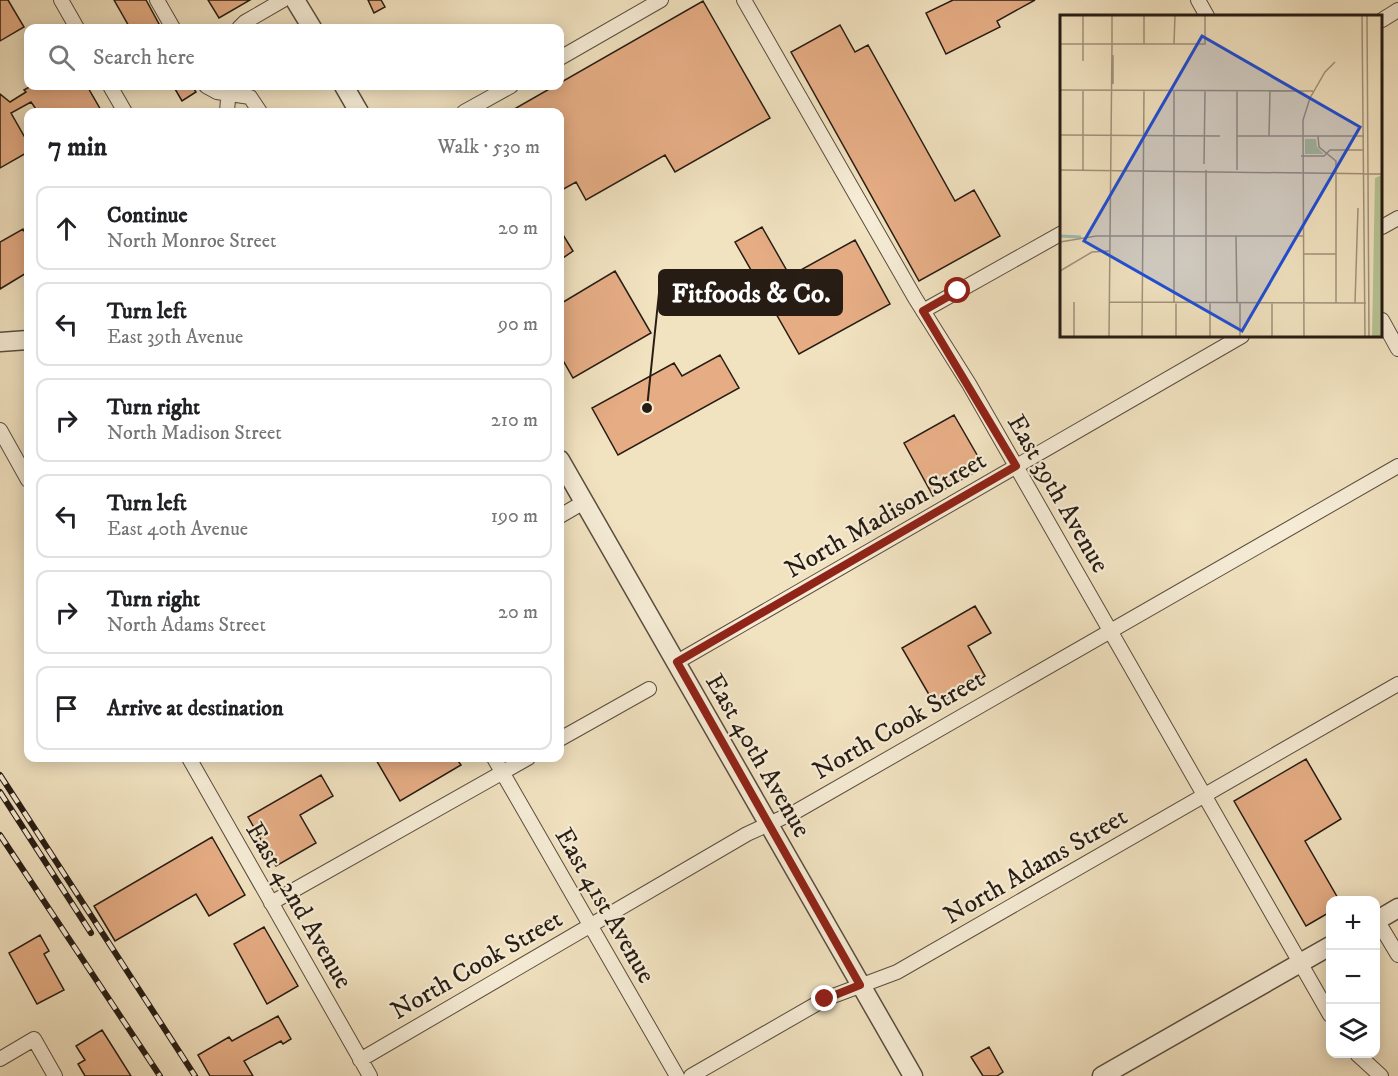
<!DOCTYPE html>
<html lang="en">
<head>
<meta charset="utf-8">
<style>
  body { margin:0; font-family:"IM FELL DW Pica",serif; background:#f2f2f2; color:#202124 }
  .controls { position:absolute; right:18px; bottom:18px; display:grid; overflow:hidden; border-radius:12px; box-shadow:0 3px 15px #0003 }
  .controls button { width:54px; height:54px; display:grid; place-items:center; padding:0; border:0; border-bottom:2px solid #e0e0e0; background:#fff; color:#202124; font:30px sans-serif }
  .stop { position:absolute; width:18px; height:18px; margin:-14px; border:4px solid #8f2418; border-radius:50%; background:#fff }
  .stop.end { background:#8f2418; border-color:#fff; box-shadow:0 2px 6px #0008 }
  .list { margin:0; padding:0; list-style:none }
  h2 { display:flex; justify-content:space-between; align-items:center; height:78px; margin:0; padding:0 24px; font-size:26px }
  h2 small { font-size:20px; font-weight:400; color:#757577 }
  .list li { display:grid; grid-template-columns:39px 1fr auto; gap:18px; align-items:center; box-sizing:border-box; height:84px; margin:0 12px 12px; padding:0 12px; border:2px solid #e0e0e0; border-radius:12px }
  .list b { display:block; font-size:22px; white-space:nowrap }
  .list p { margin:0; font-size:20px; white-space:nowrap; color:#757577 }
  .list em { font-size:20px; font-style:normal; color:#757577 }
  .icon { flex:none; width:33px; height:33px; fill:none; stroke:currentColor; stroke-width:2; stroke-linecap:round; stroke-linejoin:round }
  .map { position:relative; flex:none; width:1398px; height:1076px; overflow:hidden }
  .search { position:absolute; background:#fff; box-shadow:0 3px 15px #0003; left:24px; top:24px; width:540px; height:66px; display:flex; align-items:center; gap:15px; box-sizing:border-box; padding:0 21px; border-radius:12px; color:#757577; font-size:22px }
  .panel { position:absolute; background:#fff; box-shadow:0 3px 15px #0003; left:24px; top:108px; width:540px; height:654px; border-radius:12px }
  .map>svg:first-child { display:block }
</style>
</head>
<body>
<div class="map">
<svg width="1398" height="1076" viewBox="0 0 1398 1076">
  <rect width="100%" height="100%" fill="#f1e2c0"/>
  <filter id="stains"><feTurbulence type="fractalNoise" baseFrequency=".00333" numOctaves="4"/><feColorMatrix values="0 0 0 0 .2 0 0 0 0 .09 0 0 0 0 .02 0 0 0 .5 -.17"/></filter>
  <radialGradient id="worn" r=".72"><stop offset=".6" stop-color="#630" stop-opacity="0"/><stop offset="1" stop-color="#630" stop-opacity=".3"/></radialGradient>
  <!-- building -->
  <path fill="#e6ad85" stroke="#261c14" stroke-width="1.5" d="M0,0H8L24,27L0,41Z
    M114,0H146L159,24L152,28H130Z
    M208,0H250L219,18Z
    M368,0H381L385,7L374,13Z
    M953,0H1035L997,21L1000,27L946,54L926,13Z
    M703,1L770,118L675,172L665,155L586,200L576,182L560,191V112H509Z
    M840,25L855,52L868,45L955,201L974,190L1000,236L919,281L791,52Z
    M31,86H87L102,112H38L31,102L11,113L28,143V152L0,168V94L10,102L26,92L24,90Z
    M180,86H192L196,92L182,101L175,89Z
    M762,227L790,276L855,240L890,304L799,354L735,242Z
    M23,229L28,239V272L0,289V242Z
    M560,230L573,251L560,260Z
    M615,271L651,333L573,378L560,355V304Z
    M720,355L739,388L618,455L592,408L674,363L682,376Z
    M954,415L984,467L933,496L904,443Z
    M975,606L991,633L968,646L985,676L935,705L902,648Z
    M375,758H456L461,765L400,801Z
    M1306,759L1341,819L1305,841L1339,900H1330V912L1306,926L1234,801Z
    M321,775L333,796L300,815L316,843L276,866L248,817Z
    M212,837L245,895L209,916L196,894L115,941L94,906Z
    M264,927L298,986L267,1004L234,944Z
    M40,935L49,951L44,954L64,990L37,1004L9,953Z
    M278,1016L291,1039L283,1044L281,1041L244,1061L253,1076H210L198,1055L229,1037L232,1041Z
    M102,1030L131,1076H85L78,1064L85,1060L76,1046Z
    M989,1047L1003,1072L997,1076H983L971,1057Z"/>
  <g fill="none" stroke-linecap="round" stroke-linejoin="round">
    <defs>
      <path id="minor" d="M61,0L77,28
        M157,0L173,28
        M744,0L915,298L969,384L1330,1015
        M1198,0L1207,16
        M1382,20L1398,10
        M239,28L245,22L283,0
        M560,58L661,0
        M110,86L125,112
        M206,86L217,92L250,97L260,112
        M227,112L229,86
        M464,112L511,86
        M1382,227L1398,218
        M923,311L1062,233
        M1382,320L1398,349
        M0,430L28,480
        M560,516L584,502
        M677,662L1242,336
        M560,739L649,689
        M189,758L370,1076
        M494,758L677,1076
        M271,903L528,758
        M1377,920L1398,955
        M1357,1054L1381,1076
        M0,1059L34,1039L55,1076
        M360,1060L747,834L797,811L1398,466
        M691,1076L825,999L897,972L1398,684"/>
      <path id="tertiary" d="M295,0L312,28
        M344,86L359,112
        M0,342L28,340
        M560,460L913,1076
        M1376,921L1398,908
        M1102,1076L1330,946"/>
    </defs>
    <!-- minor casing -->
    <use href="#minor" stroke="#594e3f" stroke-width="16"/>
    <!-- tertiary casing -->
    <use href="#tertiary" stroke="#594e3f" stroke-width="21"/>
    <!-- minor -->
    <use href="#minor" stroke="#f6ecd6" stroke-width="14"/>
    <!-- tertiary -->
    <use href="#tertiary" stroke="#f6ecd6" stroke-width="18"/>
    <defs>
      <path id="rail" d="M0,775L195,1076
        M0,792L91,933
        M0,835L160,1076"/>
    </defs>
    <!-- rail casing -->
    <use href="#rail" stroke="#261c14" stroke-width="6"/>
    <!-- rail -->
    <use href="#rail" stroke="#f6ecd6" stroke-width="4" stroke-dasharray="11" stroke-linecap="butt"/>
  </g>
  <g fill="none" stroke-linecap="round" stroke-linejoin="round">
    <!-- route -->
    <path stroke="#8f2418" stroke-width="8" d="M825,999L860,985L677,662L1016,466L923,311L958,291"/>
  </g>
  <g text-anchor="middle" stroke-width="4.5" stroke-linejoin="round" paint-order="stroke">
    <!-- street labels -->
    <g font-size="26" fill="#261c14" stroke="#f6ecd6">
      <text transform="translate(1059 493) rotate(60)" y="9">East 39th Avenue</text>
      <text transform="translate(885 514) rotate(-30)" y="9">North Madison Street</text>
      <text transform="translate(898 724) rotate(-30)" y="9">North Cook Street</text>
      <text transform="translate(759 755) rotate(60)" y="9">East 40th Avenue</text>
      <text transform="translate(1035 865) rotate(-30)" y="9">North Adams Street</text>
      <text transform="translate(300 905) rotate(60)" y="9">East 42nd Avenue</text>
      <text transform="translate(606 905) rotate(60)" y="9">East 41st Avenue</text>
      <text transform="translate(476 964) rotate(-30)" y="9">North Cook Street</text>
    </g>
  </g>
  <!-- overview -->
  <g transform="translate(1060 15)">
    <rect width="322" height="322" fill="#f1e2c0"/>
    <path d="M245,124H256L257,132L264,139H245ZM322,160V322H312L315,163Z" fill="#b7c495"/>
    <path fill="none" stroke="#9bbdb5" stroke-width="3" d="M0,221L21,222"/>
    <path fill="none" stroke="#a0937b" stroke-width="1.5" d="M302,0L305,322M307,0L309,322M0,29H145V0M84,29V0M114,29L115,0M52,30V0M23,46V0M53,69V40M0,75L253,76M177,76V155M0,120L160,121M177,121H304M209,121L210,76M258,121L259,132L276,146V288M241,141H264L270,135H304M144,149L145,76M0,155L323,159M23,155V75M176,221L177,287M0,227L36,221H244M244,239H276M0,256L32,237L49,236M49,287L306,288M114,287V75M146,287V155M150,287V322M212,287V322M295,288L298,193M14,322V287M49,322L52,29M82,322L84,75M116,322V287M180,322V287M244,322L243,105L250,83L265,57L275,47"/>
    <path fill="#1d4ed8" fill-opacity="0.15" stroke="#1d4ed8" stroke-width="3" d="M142,21L300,112L182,316L24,226Z"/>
    <rect width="322" height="322" fill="none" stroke="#261c14" stroke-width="3"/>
  </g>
  <!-- callouts -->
  <path fill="none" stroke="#261c14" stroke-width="2" d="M647 408L659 293"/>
  <circle fill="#261c14" stroke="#f6ecd6" stroke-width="2" cx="647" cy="408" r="6"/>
  <rect fill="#261c14" stroke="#261c14" stroke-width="2" x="659" y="270" width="183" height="45" rx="6"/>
  <g font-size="27" text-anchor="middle" font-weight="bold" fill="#fff">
    <text x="751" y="302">Fitfoods &amp; Co.</text>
  </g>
  <rect width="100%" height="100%" filter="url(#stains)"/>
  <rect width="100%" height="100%" fill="url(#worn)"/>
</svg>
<div class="controls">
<button>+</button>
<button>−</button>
<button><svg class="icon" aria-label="layers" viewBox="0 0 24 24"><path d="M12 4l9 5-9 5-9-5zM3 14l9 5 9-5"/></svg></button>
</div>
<div class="stop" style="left:958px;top:291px"></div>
<div class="stop end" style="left:825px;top:999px"></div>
<div class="search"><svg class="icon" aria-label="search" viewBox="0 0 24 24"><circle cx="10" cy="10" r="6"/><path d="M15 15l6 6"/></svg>Search here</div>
<section class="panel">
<h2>7 min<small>Walk · 530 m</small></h2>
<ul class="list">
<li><svg class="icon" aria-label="ahead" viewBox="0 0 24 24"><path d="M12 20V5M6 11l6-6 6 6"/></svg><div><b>Continue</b><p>North Monroe Street</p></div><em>20 m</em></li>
<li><svg class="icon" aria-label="left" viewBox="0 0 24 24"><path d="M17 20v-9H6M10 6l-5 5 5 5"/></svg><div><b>Turn left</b><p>East 39th Avenue</p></div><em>90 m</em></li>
<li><svg class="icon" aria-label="right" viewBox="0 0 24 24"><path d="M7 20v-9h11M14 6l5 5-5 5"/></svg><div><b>Turn right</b><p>North Madison Street</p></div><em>210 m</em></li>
<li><svg class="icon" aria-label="left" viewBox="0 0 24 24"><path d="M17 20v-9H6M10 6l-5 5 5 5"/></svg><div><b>Turn left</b><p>East 40th Avenue</p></div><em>190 m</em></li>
<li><svg class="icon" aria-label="right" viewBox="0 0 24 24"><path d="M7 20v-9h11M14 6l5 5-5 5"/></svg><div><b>Turn right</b><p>North Adams Street</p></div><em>20 m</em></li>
<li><svg class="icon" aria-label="arrive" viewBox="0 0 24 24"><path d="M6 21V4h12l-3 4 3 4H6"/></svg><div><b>Arrive at destination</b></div></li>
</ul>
</section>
</div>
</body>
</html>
